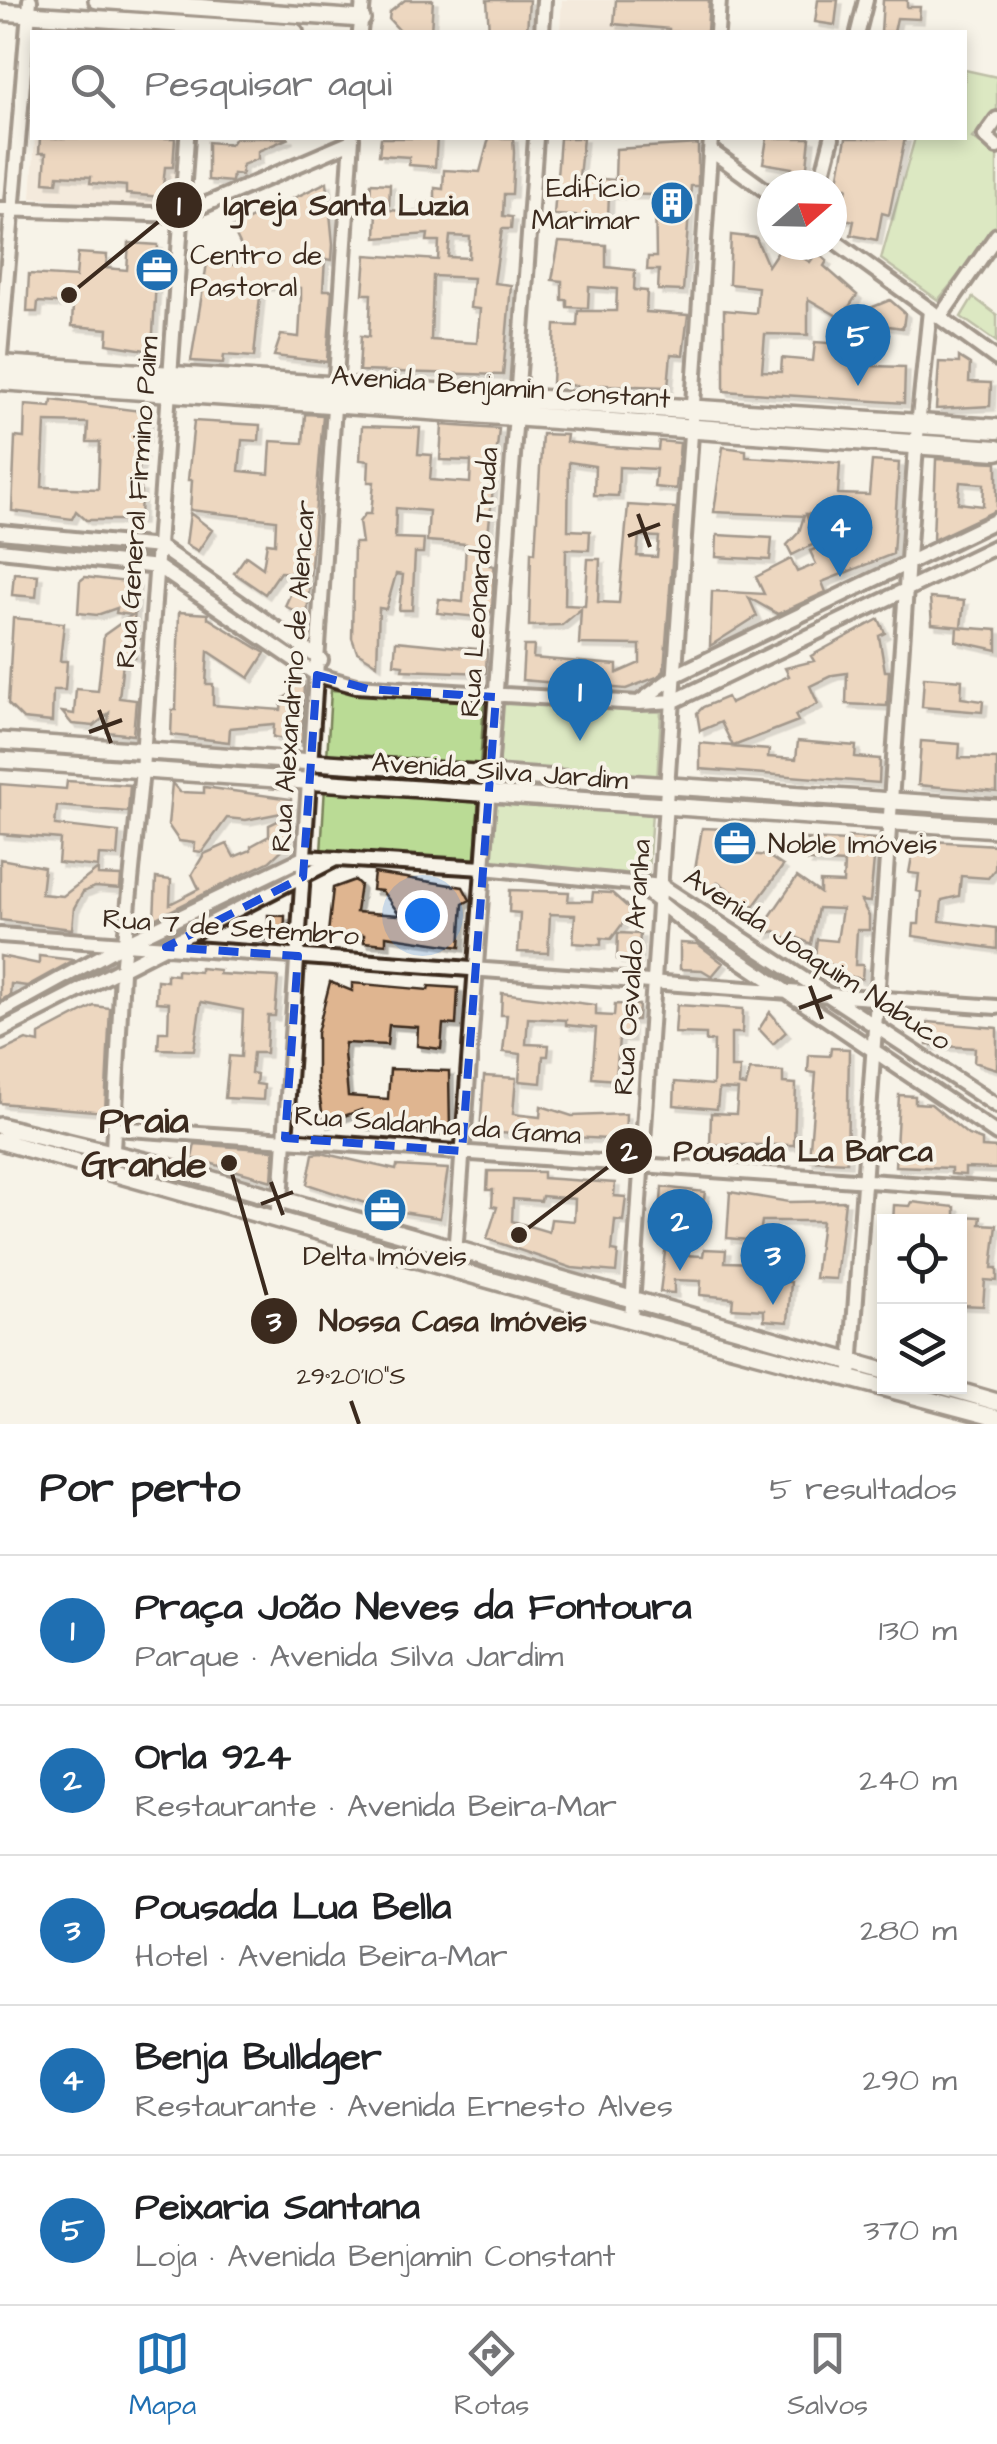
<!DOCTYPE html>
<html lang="pt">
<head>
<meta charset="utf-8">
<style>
  body { margin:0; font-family:"Architects Daughter",sans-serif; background:#f2f2f2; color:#202124 }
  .controls { position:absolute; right:30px; bottom:30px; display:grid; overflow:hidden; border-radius:0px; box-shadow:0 5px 15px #0003 }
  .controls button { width:90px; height:90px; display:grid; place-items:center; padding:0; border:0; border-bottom:2px solid #e0e0e0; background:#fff; color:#202124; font:50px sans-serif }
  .compass { position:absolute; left:757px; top:170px; width:90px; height:90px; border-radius:50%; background:#fff; box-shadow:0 5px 15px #0003; rotate:70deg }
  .you { position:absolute; left:422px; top:915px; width:35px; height:35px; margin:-25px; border:8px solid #fff; border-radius:50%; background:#1a73e8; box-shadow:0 0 0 15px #1a73e833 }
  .badge { display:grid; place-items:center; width:65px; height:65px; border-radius:50%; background:#1f6fb2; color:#fff; font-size:32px; font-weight:700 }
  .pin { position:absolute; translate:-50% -82px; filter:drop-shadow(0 2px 5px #0008) }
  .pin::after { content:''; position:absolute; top:52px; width:35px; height:30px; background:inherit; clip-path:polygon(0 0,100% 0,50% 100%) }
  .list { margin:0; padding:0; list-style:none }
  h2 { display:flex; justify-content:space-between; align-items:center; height:130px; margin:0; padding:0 40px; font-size:42px }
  h2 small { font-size:32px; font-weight:400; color:#757577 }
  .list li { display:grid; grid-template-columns:65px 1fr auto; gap:30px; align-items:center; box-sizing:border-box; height:150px; padding:0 40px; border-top:2px solid #e0e0e0 }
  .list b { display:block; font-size:38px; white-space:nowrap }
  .list p { margin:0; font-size:32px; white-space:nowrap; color:#757577 }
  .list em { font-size:32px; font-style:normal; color:#757577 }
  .icon { flex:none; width:55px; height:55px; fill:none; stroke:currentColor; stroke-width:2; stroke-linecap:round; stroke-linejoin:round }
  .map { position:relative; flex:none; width:997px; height:1424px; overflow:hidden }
  .search { position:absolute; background:#fff; box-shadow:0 5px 15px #0003; left:30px; right:30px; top:30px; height:110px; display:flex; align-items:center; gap:25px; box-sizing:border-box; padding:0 35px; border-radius:0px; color:#757577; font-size:38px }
  .sheet { height:880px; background:#fff }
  nav { display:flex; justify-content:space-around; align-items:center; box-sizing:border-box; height:140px; border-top:2px solid #e0e0e0; background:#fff; font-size:28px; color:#757577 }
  nav a { display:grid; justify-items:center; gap:5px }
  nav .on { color:#1f6fb2 }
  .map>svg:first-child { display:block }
</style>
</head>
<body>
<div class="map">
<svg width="997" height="1424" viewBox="0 0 997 1424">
  <defs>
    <filter id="shadow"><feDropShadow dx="4.5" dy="4.5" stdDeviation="0" flood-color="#0004"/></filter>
  </defs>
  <rect width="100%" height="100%" fill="#f7f3e8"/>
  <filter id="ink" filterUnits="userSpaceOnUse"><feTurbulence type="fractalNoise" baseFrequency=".01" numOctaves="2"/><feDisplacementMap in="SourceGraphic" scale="20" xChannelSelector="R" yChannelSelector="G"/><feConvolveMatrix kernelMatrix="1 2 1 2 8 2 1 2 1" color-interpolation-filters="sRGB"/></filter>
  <g filter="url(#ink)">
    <!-- built -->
    <path fill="#f0e0ce" d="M562,0H710L708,32H560Z
      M35,138H179L175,208L31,198Z"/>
    <!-- green -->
    <path fill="#badb95" stroke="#7a825a" stroke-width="2.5" d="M965,70L997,77V110L972,138L997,155V229L938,300L881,259L915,138H964Z
      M973,297L997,315V342L961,317Z
      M331,690L484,700L480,768L327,758Z
      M503,702L661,712L657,781L499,770Z
      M325,786L479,795L475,863L321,853Z
      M495,799L652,811L648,875L491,863Z"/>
    <!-- building -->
    <path fill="#dfb590" stroke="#3b2a1e" stroke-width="2.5" fill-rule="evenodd" filter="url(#shadow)" d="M405,0H433L431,32H401L389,19L390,12Z
      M487,0H529L527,32H489Z
      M616,0H709L707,32H669V29L614,24Z
      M818,0H838L835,25L815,22Z
      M883,0H907V7H920L919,19L897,18L894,32H881Z
      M40,138H175L173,167H165L162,197L126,194V186L90,183L91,177L58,175L57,183L44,182L46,153H39Z
      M235,138H289L258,151V159L242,165V175L233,174L232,182L208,180V142L231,144Z
      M381,138H437L435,167L409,165V157L379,155Z
      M489,138H513L514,153L512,194H504L503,216L512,217L511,229H502L494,283L511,285L503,375L359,371L361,336L369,337L371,294H363L366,255L438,260L439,241H427L428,234L376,238L377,208L369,207L371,183L390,184L389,210L418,212L419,202L435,203V188L443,189L444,170L480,172ZM450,236L470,237L469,258L448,257ZM433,276L473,278L470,308L480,309L477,343L431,340Z
      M560,138H583L579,177L615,180L616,149L698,144V186H691L683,291L658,290L659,270H647L648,257H656L655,195L609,194L608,218L554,215Z
      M767,138H810L805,185H788L792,168L763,163Z
      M846,138H905L889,215L882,213L877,240L851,235L854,221L840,218L847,188L837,186Z
      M327,182L333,244L332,260L325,259L323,290H332L327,362L274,356L281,335L299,337L301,301V288L277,286H261L254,357L224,355L223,363L191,361L207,263L237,265V260L248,261L232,228Z
      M731,235L756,238L768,266L782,245L810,262L817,252L827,261L824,266L857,295L841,318L808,299V335L765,334L762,371L781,372L782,358L813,361L815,342L873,346V366L905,367L904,403L724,391V310L756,313L758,287L729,284Z
      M559,242L606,245V267L635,270L634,290L647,291L646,312L688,315L683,355L671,354L668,387L602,385L601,389L552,383L555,325L577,326L578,311H616L617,289L589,287L588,308L567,307V300H562V281L552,280Z
      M129,243L158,245L152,351L107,344L108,329L72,326L73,304L38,302L37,312H27L29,274L76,277L78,253L107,255L106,268L127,270Z
      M890,300L905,313L903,328L866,323L868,309Z
      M959,357L970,364L969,382L991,383L990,406L936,409L939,362L959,363Z
      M52,400L149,412L146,437L134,453L143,454L134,487L141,488L140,520H86L76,511L72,519L12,511L15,437L24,438L25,405L51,407ZM45,422L88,423L87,442H100L98,489L42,487Z
      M305,414L323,415L307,617L285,606L300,573L280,572L265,594L234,573L246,556L263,568L267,543L275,544L276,520L190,510L192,480H188L194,421L260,425L259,441L242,440L239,471L269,474L271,441L303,443Z
      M442,425L499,429L486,555L489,565L494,566L492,610L488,618L437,613L439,599L463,602L466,544L427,541L429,511L396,508L395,538L424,539L423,553H415L412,610H399L403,575L396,574L386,609L379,608L377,664L357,652L352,638L354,543H362L359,522L365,514H371L374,482H368L369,461L360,460L362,426L420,428L418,454L432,455L430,480L470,483L471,461L440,460Z
      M542,434L567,435L566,442L609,447L658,450L659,441L680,443L676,489L654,487L656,469L619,467L618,496L594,495L595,466L569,462L568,530L590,531L589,550L566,549L565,605L585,606L588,559H600L598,602L619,603L628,505L676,508L664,671L657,677L626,689L522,680L524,646H534L533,658L617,665V673L640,663V645L579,644L581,609L562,625L529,626L531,552L535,553ZM639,536L659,537L657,557L637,556Z
      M723,447L746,450V457L840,463L838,494L869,495L872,461L899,463L893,554L822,582L826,592L778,614L749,598L757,616L710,646L712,591L764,594L756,577L791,559L797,572L816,564L810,551L840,540L831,516L806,514L816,543L792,555L787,545L799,532L804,516L714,512Z
      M936,459L997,462V510L933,540ZM960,482L984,484L983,506L958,503Z
      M190,513L212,530L198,551L186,544Z
      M717,535L772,538L770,560L716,557Z
      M14,573L38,575L36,597L12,595Z
      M85,577L136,583L134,626L135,638L140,639L132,647L135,657L124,653L119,698L136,700L133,735L107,732L109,713L94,726L72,724L62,712L74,714L76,689L98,691L104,635L132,615L116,613L117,608L97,615L78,613L80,581Z
      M930,598L964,601L961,627L932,624Z
      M179,612L208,614V618L265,653L249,678L208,651L206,684H213V705L281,710L282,699L292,693L293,681L304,682L302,742L273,737L274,724L230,728L229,742L171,735L172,710H176Z
      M13,618L64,623L60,661H67L65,690H53L52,722L23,719L8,704Z
      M879,619L885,633L879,636L885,671H889L887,706L846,704L847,673L833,675L810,686L818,704L795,715L798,721L731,747L769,750L768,757L796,759L798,741L856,746L855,757L880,759L879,783L700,769V743L733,746L721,722L700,731L697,713L703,707L727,697L730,703L789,676L785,668L814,661L811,656Z
      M957,627L997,630V650L956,641Z
      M396,641L487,650L486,673L402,670L403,665L394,664Z
      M924,677L962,680L961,698L983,701L982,712L922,707Z
      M921,741L960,744L959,758L997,759V792L918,785Z
      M67,781L130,785L128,812L57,806L55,825L119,832L117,856L99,855L98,867L58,863L60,839L0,834V784L66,789Z
      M172,783L180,792L204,793V787L291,799V811L246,820L227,818L202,852L194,851L195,843L179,841L168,825Z
      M290,815L286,846L270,861L154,919L156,878L171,880L170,904L199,889L192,874L204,854L227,844L234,857L251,850V846L269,836V825Z
      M702,828L750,830L749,854L768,856L783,866L753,907L718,882L711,890L694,876Z
      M848,837L876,839L870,902L861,901L869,916V930H857L855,965H863L862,979L831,973L832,965L814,963L817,939L837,941L842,909L818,908L811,944L794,936L790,942L775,931L765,934L768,927L764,925L797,877L820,893V882L843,883L844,863L808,861L817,848L805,839L848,841Z
      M915,840L996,845L995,869L988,878L961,876L959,896L942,900L940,921L997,928V949L913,936L914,924H919L921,892L917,891L919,874L909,873Z
      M0,859L44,867L41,894L63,896L98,869V875L121,876L120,889L95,887L83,892L74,908L72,929L0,920Z
      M374,873L463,887L470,900L463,904L460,947L386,936V944L364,942V935L328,933L333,888L355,880L360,885L356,912L400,915L382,891L372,890Z
      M510,890L569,892L568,901H592L593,892L612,893L632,911L611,939L601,938V945L573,943L575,915L550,914L548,953L518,952L520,913L509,912Z
      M268,915L285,916L284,940L250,938L251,926L268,927Z
      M618,933L640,934L638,960L617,959Z
      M680,943L698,944L723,963L712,976L702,970L680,969Z
      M0,956L39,964V956L74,960L27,986L11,984L10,995L0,1001Z
      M200,968L220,970L219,974L278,977L275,1016H268L266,1053H253L251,1073L257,1074L256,1084L264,1085L263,1100L225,1098L229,1056L241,1057L243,1010L201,1002L194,1050L158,1049L159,1032H168L169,1003L156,1002L157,980L167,981V974L177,975V970L200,972Z
      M330,982L352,991V983L428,990L429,986L458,988L456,1025L443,1024L441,1049L417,1046L418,1027L389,1025L387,1045L345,1043L344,1053L348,1096L388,1099L390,1069L449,1071L450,1132L360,1125L361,1110L324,1123L317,1081V1033Z
      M502,993L596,1005V1015L614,1016L615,1004L639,1005L638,1020H630V1037H619L616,1080L592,1078L596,1028L566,1025V1020L528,1018L526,1044L549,1045L548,1056H543L541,1083L519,1081L521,1054L503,1052L507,1015H501Z
      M677,1005L743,1009L742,1033H731V1068H740L739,1085L746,1086L750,1070L783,1072V1083L796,1084L794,1145H710L711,1113L736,1114L738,1090L719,1089L717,1109L674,1105L675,1082L713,1085L714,1041H706V1034L675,1033Z
      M94,1006L110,1008L105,1112L0,1103V1052L26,1040L39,1043V1035Z
      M770,1012L786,1032L773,1044L759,1029Z
      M928,1022L997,1028V1069L974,1062L975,1048L927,1045Z
      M831,1048L849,1049L847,1162L809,1160L816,1073L808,1072L809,1055L830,1056Z
      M484,1076L516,1078L513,1114L540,1117L541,1106L572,1116L626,1114L625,1140L480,1132Z
      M899,1095L915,1096V1103L931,1104L968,1135L982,1140V1147L997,1148V1169L965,1168V1175L951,1174V1168L895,1166Z
      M195,1144L274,1150L272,1181L192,1158Z
      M321,1153L396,1170L397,1166L448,1169L440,1218L383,1209L307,1184L313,1154Z
      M488,1171L543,1172V1178L615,1183L614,1196L626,1197L623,1221L615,1220L612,1251L618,1252L616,1272L572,1268L487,1239L497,1207L492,1206L493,1190H487ZM542,1196L575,1199L574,1221L551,1219L549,1232L512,1221L513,1199L541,1201Z
      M662,1187L705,1192L700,1222L691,1221V1229L684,1228L683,1255L703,1256L704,1249L726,1250L725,1262L759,1263L758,1280L791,1282L788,1322L764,1320V1310L732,1308L733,1298L700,1295L701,1281L674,1280V1293L660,1292L668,1228L664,1227L665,1215H660Z
      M730,1192L789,1202L845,1201L836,1279L815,1278L822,1221H762L759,1241L727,1238Z
      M912,1202L955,1207V1222H893L894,1205L910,1206Z
      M960,1216L981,1217L980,1224L997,1225L992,1268H997V1281L985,1280L983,1306L960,1305Z"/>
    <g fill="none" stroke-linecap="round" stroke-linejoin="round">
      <defs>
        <path id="minor" d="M360,32L363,0
          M542,32L544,0
          M717,32L719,0
          M858,32L866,0
          M997,119L985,136L997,147
          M710,150L772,195
          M820,185L832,138
          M0,209L181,215L351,142
          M832,239L997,359
          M940,317L997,235
          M0,356L30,0
          M0,532L160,547L321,660
          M0,550L158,567L317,675L356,686L639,703L674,701L997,546
          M641,701L676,675L997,520
          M636,883L685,923L997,1134
          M0,935L997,1007
          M0,1012L124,944L305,857L483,868L662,886L997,1106
          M0,1031L336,859
          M115,1128L997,1190
          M112,1170L122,972L142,770L187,138
          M276,1216L281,1200L352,138
          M454,1269L536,138
          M631,1320L711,138
          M851,1369L916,446L930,310"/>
        <path id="tertiary" d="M97,0L362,19
          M0,12L295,32
          M0,741L997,808
          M0,760L997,829
          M0,1126L161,1165L884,1371
          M0,1141L631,1320L997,1418
          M942,1386L997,1402"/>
        <path id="secondary" d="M0,365L997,429
          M0,380L997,450"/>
      </defs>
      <!-- minor casing -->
      <use href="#minor" stroke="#3b2a1e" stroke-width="20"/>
      <!-- tertiary casing -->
      <use href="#tertiary" stroke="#3b2a1e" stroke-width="22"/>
      <!-- secondary casing -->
      <use href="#secondary" stroke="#3b2a1e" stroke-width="25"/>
      <!-- minor -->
      <use href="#minor" stroke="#f7f3e8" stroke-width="12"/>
      <!-- tertiary -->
      <use href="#tertiary" stroke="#f7f3e8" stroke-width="15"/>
      <!-- secondary -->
      <use href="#secondary" stroke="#f7f3e8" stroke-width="18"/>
    </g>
  </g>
  <!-- marked area -->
  <path d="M0 0H997V1424H0ZM317,675L368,689L496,697L462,1151L285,1138L298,956L166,947L303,877Z" fill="#f7f3e8" fill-opacity=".55" fill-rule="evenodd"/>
  <path fill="none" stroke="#1d4ed8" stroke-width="8" stroke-dasharray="20 12" stroke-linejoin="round" d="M317,675L368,689L496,697L462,1151L285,1138L298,956L166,947L303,877Z"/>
  <!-- ticks -->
  <path fill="none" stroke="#3b2a1e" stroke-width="4" d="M638,514L650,547M628,536L660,524M99,710L111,743M89,732L122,720M810,986L822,1019M799,1008L832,996M271,1182L283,1215M261,1204L293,1192M351,1401L359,1424"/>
  <!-- icons -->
  <defs>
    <symbol id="building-disc" viewBox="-11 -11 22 22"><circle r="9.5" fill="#1f6fb2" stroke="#f7f3e8"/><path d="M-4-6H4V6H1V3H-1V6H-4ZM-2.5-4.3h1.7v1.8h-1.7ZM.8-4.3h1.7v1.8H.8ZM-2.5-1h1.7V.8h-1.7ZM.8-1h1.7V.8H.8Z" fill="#fff"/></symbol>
    <symbol id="office-disc" viewBox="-11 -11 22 22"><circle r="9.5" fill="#1f6fb2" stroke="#f7f3e8"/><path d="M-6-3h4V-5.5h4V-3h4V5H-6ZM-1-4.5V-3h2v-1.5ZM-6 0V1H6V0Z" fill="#fff"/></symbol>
  </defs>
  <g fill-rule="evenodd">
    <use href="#building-disc" x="647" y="178" width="50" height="50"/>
    <use href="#office-disc" x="132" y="245" width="50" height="50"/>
    <use href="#office-disc" x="710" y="818" width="50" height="50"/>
    <use href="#office-disc" x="360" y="1185" width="50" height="50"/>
  </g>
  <g text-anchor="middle" stroke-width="8" stroke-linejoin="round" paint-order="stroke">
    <!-- poi labels -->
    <g font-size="28" fill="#3b2a1e" stroke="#f7f3e8" text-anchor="start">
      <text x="640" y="197" text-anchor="end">Edifício<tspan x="640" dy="32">Marimar</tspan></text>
      <text x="190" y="264">Centro de<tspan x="190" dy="32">Pastoral</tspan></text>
      <text x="768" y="853">Noble Imóveis</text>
      <text x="385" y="1265" text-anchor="middle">Delta Imóveis</text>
    </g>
    <!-- street labels -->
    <g font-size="28" fill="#3b2a1e" stroke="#f7f3e8">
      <text transform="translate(501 386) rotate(4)" y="10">Avenida Benjamin Constant</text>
      <text transform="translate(136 502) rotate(-86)" y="10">Rua General Firmino Paim</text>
      <text transform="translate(478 582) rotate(-86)" y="10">Rua Leonardo Truda</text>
      <text transform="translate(292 676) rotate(-86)" y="10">Rua Alexandrino de Alencar</text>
      <text transform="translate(500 770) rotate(4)" y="10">Avenida Silva Jardim</text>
      <text transform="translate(231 926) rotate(4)" y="10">Rua 7 de Setembro</text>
      <text transform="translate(818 958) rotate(33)" y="10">Avenida Joaquim Nabuco</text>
      <text transform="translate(631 967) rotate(-86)" y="10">Rua Osvaldo Aranha</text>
      <text transform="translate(438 1124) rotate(4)" y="10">Rua Saldanha da Gama</text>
    </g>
    <!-- district labels -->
    <g font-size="38" font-weight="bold" fill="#3b2a1e" stroke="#f7f3e8">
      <text x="144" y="1133">Praia<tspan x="144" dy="44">Grande</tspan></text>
    </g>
  </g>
  <g font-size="25" text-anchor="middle" fill="#3b2a1e" stroke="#f7f3e8" stroke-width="8" stroke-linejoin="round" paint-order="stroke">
    <text x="351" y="1384">29°20'10"S</text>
  </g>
  <!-- callouts -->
  <path fill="none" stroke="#3b2a1e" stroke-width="4" d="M69 295L179 205M519 1235L629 1151M229 1163L274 1321"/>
  <g fill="#3b2a1e" stroke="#f7f3e8" stroke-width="4">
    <circle cx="69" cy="295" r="10"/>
    <circle cx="519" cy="1235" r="10"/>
    <circle cx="229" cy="1163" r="10"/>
    <circle cx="179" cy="205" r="25"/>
    <circle cx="629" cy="1151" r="25"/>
    <circle cx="274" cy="1321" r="25"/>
  </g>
  <g font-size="30" text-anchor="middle" font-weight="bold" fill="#fff">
    <text x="179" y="215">1</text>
    <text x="629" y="1161">2</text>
    <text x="274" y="1331">3</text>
  </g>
  <g font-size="30" text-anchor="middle" font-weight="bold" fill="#3b2a1e" stroke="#f7f3e8" stroke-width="8" stroke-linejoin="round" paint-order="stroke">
    <text x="346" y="215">Igreja Santa Luzia</text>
    <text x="803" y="1161">Pousada La Barca</text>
    <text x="453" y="1331">Nossa Casa Imóveis</text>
  </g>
</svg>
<div class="controls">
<button><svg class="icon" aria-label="locate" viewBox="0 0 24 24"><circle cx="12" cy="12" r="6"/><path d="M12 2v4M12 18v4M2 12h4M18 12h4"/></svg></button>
<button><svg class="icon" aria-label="layers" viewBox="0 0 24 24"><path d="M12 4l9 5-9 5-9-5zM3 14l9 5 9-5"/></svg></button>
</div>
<svg class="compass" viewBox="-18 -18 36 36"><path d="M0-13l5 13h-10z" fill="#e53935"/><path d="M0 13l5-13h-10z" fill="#757577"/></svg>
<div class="you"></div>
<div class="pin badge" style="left:580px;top:741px">1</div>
<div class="pin badge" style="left:680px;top:1271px">2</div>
<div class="pin badge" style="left:773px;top:1305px">3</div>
<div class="pin badge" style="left:840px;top:577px">4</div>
<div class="pin badge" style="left:858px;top:386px">5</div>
<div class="search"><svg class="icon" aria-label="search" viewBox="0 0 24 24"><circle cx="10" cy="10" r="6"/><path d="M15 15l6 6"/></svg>Pesquisar aqui</div>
</div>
<section class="sheet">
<h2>Por perto<small>5 resultados</small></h2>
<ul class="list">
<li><span class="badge">1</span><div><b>Praça João Neves da Fontoura</b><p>Parque · Avenida Silva Jardim</p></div><em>130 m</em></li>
<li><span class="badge">2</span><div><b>Orla 924</b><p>Restaurante · Avenida Beira-Mar</p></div><em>240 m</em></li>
<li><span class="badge">3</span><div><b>Pousada Lua Bella</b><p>Hotel · Avenida Beira-Mar</p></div><em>280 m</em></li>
<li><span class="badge">4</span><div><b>Benja Bulldger</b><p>Restaurante · Avenida Ernesto Alves</p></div><em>290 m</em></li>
<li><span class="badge">5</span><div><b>Peixaria Santana</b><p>Loja · Avenida Benjamin Constant</p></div><em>370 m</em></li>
</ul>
</section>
<nav>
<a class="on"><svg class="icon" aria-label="map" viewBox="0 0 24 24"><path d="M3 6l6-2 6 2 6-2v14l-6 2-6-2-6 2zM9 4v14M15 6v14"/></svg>Mapa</a>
<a><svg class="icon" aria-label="directions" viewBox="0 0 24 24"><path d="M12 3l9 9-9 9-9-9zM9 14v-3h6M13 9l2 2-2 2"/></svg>Rotas</a>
<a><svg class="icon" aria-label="saved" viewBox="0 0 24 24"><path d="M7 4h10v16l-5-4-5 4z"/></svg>Salvos</a>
</nav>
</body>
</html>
